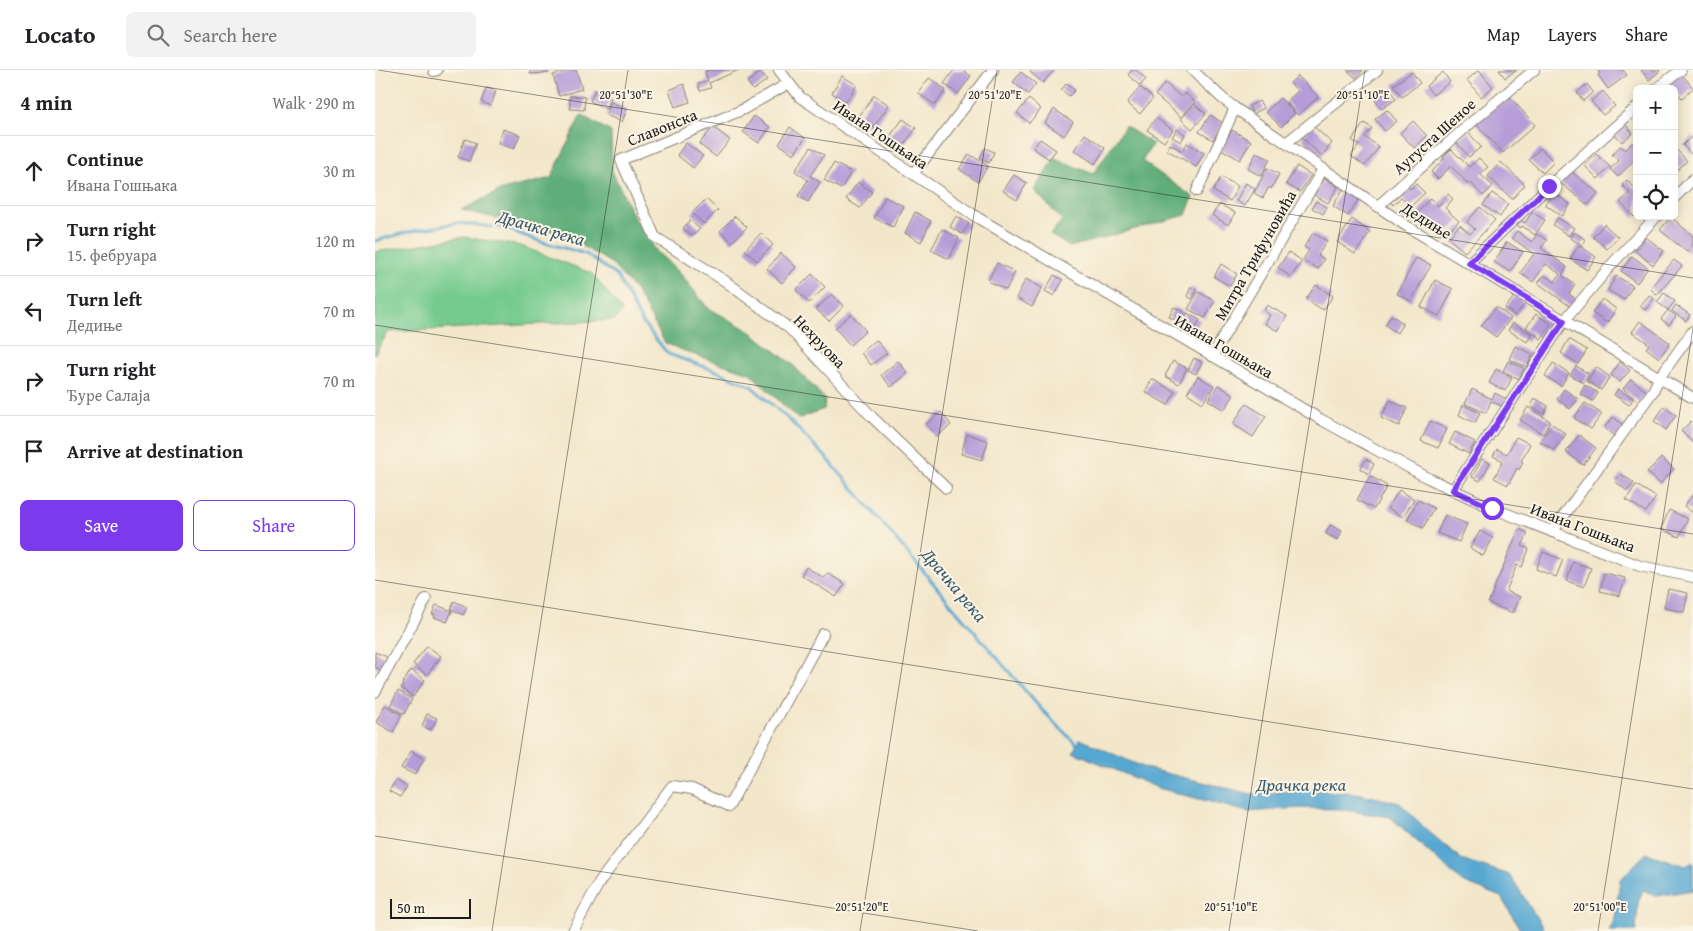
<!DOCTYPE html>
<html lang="en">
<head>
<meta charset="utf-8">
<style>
  body { margin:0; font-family:"Gentium Book Plus",serif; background:#f2f2f2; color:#202124 }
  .controls { position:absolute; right:15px; top:15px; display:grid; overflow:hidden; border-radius:8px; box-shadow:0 2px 12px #0003 }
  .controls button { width:45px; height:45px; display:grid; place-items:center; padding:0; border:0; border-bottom:1px solid #e0e0e0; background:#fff; color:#202124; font:25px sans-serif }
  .scale { position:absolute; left:15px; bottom:12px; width:81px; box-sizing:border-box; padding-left:5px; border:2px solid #1c1c1c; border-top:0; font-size:14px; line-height:18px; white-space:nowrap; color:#1c1c1c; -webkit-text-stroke:4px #fcf5e5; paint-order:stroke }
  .stop { position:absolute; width:15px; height:15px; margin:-11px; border:4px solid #7c3aed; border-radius:50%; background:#fff }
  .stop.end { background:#7c3aed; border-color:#fff; box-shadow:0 1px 5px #0008 }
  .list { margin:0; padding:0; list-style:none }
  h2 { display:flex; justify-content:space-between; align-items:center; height:65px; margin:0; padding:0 20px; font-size:21px }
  h2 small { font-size:16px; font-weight:400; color:#757577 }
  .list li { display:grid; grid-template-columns:32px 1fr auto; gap:15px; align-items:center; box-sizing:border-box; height:70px; padding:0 20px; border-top:1px solid #e0e0e0 }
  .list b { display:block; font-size:19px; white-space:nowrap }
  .list p { margin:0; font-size:16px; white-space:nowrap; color:#757577 }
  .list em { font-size:16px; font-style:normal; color:#757577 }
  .actions { display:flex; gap:10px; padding:15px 20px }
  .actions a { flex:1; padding:11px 0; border:1px solid #7c3aed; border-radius:8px; text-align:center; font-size:18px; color:#7c3aed }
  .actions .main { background:#7c3aed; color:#fff }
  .icon { flex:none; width:28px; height:28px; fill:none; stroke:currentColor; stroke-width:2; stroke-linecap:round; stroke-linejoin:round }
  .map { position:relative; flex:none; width:1318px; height:861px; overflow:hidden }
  header { display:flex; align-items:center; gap:30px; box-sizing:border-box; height:70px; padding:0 25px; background:#fff; border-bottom:1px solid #e0e0e0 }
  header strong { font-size:24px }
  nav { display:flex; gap:28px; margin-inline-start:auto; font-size:18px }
  .search { width:350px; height:45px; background:#f2f2f2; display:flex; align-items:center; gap:12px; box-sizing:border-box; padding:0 18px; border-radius:8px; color:#757577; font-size:19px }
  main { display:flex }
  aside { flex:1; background:#fff }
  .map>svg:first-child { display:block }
</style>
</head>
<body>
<header>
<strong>Locato</strong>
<div class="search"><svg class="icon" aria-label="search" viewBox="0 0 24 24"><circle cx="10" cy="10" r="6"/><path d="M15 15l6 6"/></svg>Search here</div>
<nav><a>Map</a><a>Layers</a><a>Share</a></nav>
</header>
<main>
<aside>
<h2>4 min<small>Walk · 290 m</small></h2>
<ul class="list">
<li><svg class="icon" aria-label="ahead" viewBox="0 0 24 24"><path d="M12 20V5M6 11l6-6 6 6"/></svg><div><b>Continue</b><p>Ивана Гошњака</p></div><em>30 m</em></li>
<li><svg class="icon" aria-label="right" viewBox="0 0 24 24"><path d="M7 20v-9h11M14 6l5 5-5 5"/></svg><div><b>Turn right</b><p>15. фебруара</p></div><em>120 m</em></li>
<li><svg class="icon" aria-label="left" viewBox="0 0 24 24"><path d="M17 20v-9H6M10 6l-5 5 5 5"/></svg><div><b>Turn left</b><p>Дедиње</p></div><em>70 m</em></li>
<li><svg class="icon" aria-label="right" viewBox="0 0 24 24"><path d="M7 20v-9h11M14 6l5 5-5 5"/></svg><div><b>Turn right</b><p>Ђуре Салаја</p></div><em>70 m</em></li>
<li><svg class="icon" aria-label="arrive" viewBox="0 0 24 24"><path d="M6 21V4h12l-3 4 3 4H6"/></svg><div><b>Arrive at destination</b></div></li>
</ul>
<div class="actions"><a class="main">Save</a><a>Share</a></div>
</aside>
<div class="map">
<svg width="1318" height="861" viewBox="0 0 1318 861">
  <rect width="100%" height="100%" fill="#fcf5e5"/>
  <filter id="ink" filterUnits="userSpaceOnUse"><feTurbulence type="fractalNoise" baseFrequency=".02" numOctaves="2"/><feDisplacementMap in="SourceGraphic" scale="10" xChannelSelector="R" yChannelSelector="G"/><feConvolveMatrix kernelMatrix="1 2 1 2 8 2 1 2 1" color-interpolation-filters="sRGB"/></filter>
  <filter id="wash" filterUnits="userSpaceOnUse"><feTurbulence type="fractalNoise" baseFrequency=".0096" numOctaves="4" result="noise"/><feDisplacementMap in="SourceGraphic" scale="20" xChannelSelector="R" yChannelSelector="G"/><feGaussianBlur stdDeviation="1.12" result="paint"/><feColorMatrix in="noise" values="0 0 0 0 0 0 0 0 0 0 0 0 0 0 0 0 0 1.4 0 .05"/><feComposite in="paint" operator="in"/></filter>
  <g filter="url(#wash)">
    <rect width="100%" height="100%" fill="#f3e7cb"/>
    <!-- green -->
    <path fill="#74ca8e" stroke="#487355" d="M89,167L146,176L216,203L247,241L240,250L13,262L0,284V182Z"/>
    <!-- forest -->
    <path fill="#5fae79" stroke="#3e654a" d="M206,45L236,62L237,101L258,145L282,182L304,202L332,237L376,262L418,295L450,329L449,339L423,349L375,303L317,284L290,273L261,221L236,193L185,163L86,140L127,120L176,108Z
      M750,56L778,74L767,91L818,127L811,145L695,177L675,165L687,150L659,120L680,88L718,104Z"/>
    <!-- water -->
    <path fill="#57a7d1" stroke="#3a6276" d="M705,669L770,698L876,724L934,720L981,723L1025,733L1051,759L1086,789L1135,805L1170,861H1146L1126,827L1087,812L1015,747L963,739L924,738L873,742L783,718L698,682Z
      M1271,783L1311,796L1318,792V820L1282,826L1268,820L1263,833L1261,861H1234L1240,848L1245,810Z"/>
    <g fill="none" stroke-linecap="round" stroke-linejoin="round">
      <!-- stream -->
      <path stroke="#57a7d1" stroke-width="3" d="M0,171L33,162L82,153L129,158L167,172L211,184L242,206L267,252L293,284L342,301L376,316L412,348L450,386L487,429L580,539L666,639L705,678"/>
    </g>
    <g id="blocks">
      <!-- building -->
      <path fill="#b69cd8" d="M155,0H173V3L155,4Z
        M195,0H201L207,19L184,26L178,5Z
        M334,0H364L334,13L336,18L325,21L323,14L333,11L330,2Z
        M579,0H588L596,6L583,24L569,14Z
        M657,0H679L668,13L655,2Z
        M757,0H761L771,9L765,16L753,5Z
        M972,0H988L981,8Z
        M1104,0L1118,17L1106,27L1092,10Z
        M1124,0H1142L1130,8Z
        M1222,0H1248L1252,5L1233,19L1223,5L1225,3Z
        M1266,0H1284L1285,1L1274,10Z
        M386,2L392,10L378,20L372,12Z
        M646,2L661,14L653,24L638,12Z
        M1037,2L1045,13L1027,27L1018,15Z
        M1068,2L1075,12L1058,25L1051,16Z
        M1306,3L1318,18L1307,28L1294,13Z
        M467,6L482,15L471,32L457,23Z
        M923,6L943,27L923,45L911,32L923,21L915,13Z
        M554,8L571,20L560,35L543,23Z
        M692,13L700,20L694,26L686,20Z
        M790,13L806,27L810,23L820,32L806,47L780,25Z
        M309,14L315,32L300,37L294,20Z
        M1212,14L1218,22L1208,31L1202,23Z
        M765,17L778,28L765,44L752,33Z
        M111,18L121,21L116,36L106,32Z
        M1014,19L1021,29L1007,39L1000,30Z
        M220,20L236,28L231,39L215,31Z
        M1228,21L1240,36L1228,45L1216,31Z
        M499,25L514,35L498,58L483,48Z
        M195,26L210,27L209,40L195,39Z
        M1134,26L1160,55L1128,83L1099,52Z
        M905,28L920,43L906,57L891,42Z
        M654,29L666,39L654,53L642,43Z
        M884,31L889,38L878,44L874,36Z
        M236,32L252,39L247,52L231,45Z
        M819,34L831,44L817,59L806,49Z
        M679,39L698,52L689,66L670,53Z
        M1012,40L1022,51L1010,61L1000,49Z
        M835,45L848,53L838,70L824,62Z
        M379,46L395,57L384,73L368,62Z
        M781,48L798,60L789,72L772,60Z
        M528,49L541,58L528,76L515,66Z
        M1038,51L1052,66L1039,78L1025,63Z
        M1248,52L1258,63L1247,72L1237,61Z
        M989,53L997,58L990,67L1004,77L990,96L976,86L984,75L977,70Z
        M938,56L957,73L947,86L927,68Z
        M338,57L355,70L341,87L324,74Z
        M415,57L430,68L419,84L404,74Z
        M128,59L145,65L139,79L123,73Z
        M802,59L810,64L806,72L797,67Z
        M857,60L876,71L865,90L846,79Z
        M1093,62L1106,77L1094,87L1081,72Z
        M710,64L730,78L720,94L699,80Z
        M1318,65V86L1308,75Z
        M90,69L101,73L94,91L83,87Z
        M665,69L681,80L674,89L658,78Z
        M311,73L328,86L318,98L302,85Z
        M812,73L829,83L821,97L792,80L795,74L807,81Z
        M1257,73L1262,77V90L1260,89L1243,107L1235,99L1244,91L1237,85L1245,76L1251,80Z
        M436,77L449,85L435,106L445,112L433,132L423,126L433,110L420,101Z
        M610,78L619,82L614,93L605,88Z
        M1165,78L1179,92L1168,103L1154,90Z
        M1076,79L1094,97L1104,88L1113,97L1105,104L1118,116L1108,126L1096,113L1094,115L1076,96L1063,109L1056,102L1069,89L1068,87Z
        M1301,79L1312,91L1299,103V80Z
        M881,83L895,89L886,106L873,99Z
        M594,84L613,96L603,112L584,99Z
        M1221,84L1235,97L1223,109L1210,96Z
        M1126,92L1150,115L1137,129L1113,106Z
        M459,93L476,102L466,119L449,110Z
        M922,96L936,105L925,122L911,114Z
        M892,98L904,104L896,119L894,117L888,128L879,123Z
        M1194,100L1223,123L1213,135L1184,112Z
        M639,105L652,113L642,130L628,121Z
        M846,107L863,116L855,131L838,121Z
        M950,108L963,117L953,133L939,125Z
        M1252,110L1262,121V144L1259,147L1245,132L1255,123L1247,115Z
        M483,112L497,122L485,138L471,129Z
        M871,113L880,119L870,136L861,131Z
        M1030,114L1035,119L1041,114L1050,123L1035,137L1026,127L1018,135L1013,129Z
        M968,119L984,128L973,146L958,136Z
        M1178,122L1195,134L1187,146L1170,134Z
        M1117,123L1133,134L1125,147L1108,135Z
        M1073,124L1078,129L1070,138L1084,151L1071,164L1057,151L1055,153L1043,142L1055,128L1063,136Z
        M510,127L529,136L518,157L499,148Z
        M331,129L343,140L329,154L317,143Z
        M941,131L952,137L948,144L937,138Z
        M845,134L860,143L853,155L837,145Z
        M1105,137L1120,150L1090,182L1073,168L1085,155L1095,164L1100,159L1092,152Z
        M540,142L556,151L546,172L530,163Z
        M1157,142L1170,150L1160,165L1147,156L1146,158L1140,154L1144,149L1150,153Z
        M360,146L372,157L357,172L345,161Z
        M581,146L594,154L587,164L575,157Z
        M1296,147L1318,166V174L1312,182L1285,160Z
        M1183,148L1199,158L1194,166L1178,155Z
        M977,149L995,162L980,184L962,172Z
        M315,150L325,159L317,166L308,158Z
        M1229,154L1243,167L1232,179L1218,167Z
        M567,159L584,168L574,189L556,180Z
        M1142,161L1157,172L1162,164L1172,170L1166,178L1192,197L1187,205L1200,215L1194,224L1201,229L1196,237L1163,213L1169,205L1180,212L1185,204L1171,194L1158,212L1145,203L1159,184L1137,168Z
        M1199,162L1211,170L1207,175L1195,168Z
        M386,163L398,175L382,191L370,180Z
        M938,163L952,171L943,185L949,189L943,199L928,190L934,180L929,177Z
        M1271,167L1289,181L1278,195L1260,181Z
        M1132,172L1148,182L1135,202L1119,192Z
        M1204,175L1221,187L1212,200L1195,189Z
        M914,182L927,191L916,207L903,198Z
        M406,183L421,197L407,213L392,199Z
        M1257,186L1273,198L1262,213L1246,201Z
        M1041,188L1056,195L1036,231L1022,224Z
        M1299,190L1307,196L1282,225L1275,218Z
        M622,193L640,202L631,220L613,211Z
        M846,194L862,204L855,216L839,207Z
        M437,204L450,217L434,233L421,220Z
        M679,205L688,210L679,226L670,221Z
        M1241,206L1258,216L1249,230L1233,220Z
        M651,209L667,218L657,237L641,228Z
        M1060,210L1078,219L1064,246L1046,237Z
        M941,215L958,226L948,240L931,229Z
        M816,217L822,220L817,229L812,226Z
        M823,222L840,231L830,248L813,239Z
        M1289,223L1300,231L1293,240L1282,232Z
        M457,224L469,236L454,251L441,239Z
        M1274,225L1279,229L1270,240L1265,236Z
        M1140,226L1150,234L1140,246L1130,238Z
        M1227,229L1241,239L1232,253L1217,243Z
        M892,235L912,246L903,261L890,254L895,245L889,241Z
        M1301,235L1315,245L1311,251L1297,241Z
        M799,237L809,242L805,252L794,247Z
        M1121,237L1136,248L1121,267L1106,256Z
        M1293,240L1301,246L1294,255L1286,249Z
        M812,243L825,250L819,261L806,253Z
        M476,244L491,261L475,275L460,258Z
        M1161,244L1176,254L1166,269L1151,258Z
        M1016,245L1028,253L1022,263L1010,255Z
        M1265,251L1295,273L1284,288L1271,278L1274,274L1257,262Z
        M1138,253L1157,264L1152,272L1133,260Z
        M1194,269L1212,280L1203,294L1186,283Z
        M501,270L512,283L496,295L486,283Z
        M1140,276L1158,284L1152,297L1134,289Z
        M819,288L827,292L821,304L813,300Z
        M523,291L533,303L516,317L506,305Z
        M798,291L812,298L804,314L790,306Z
        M1133,291L1149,298L1144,309L1128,301Z
        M1245,292L1255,300L1245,312L1236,305Z
        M1178,293L1194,303L1186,316L1170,306Z
        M1201,296L1214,304L1209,313L1195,305Z
        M1221,297L1235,307L1226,320L1212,311Z
        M1121,299L1137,308L1130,321L1114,313Z
        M823,306L839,316L828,333L812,323Z
        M777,309L800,322L793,335L770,322Z
        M1256,309L1272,322L1264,332L1248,319Z
        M843,315L859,325L849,340L833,330Z
        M1210,315L1223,323L1218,331L1205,324Z
        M1097,319L1117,329L1120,323L1131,329L1127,336L1116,331L1111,343L1090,334Z
        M1189,319L1203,329L1195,339L1182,329Z
        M1243,319L1258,329L1254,335L1239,325Z
        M1160,328L1173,336L1169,344L1156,336Z
        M1015,330L1032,338L1024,356L1006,348Z
        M1210,333L1227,344L1216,359L1199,348Z
        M871,334L891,346L878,367L858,354Z
        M1088,335L1105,343L1100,353L1084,345Z
        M1153,337L1175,351L1168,364L1145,350Z
        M1289,337L1301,345L1291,360L1279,351Z
        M566,342L576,355L561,367L551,354Z
        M1238,347L1251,357L1242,368L1229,358Z
        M1055,351L1072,359L1063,378L1046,371Z
        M1316,351L1318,353V373L1306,361Z
        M1177,354L1191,364L1179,380L1165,371Z
        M1080,362L1100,372L1094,384L1074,374Z
        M592,364L613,371L607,390L586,384Z
        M1204,365L1221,378L1208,395L1191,382Z
        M1141,367L1155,374L1146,391L1148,392L1144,400L1142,398L1133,415L1119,408L1128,391L1118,386L1122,379L1132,384Z
        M1286,388L1299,399L1285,414L1272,402Z
        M991,389L999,394L994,404L985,399Z
        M1107,389L1115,393L1105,411L1097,407Z
        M1246,404L1259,413L1252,421L1240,411Z
        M995,406L1012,416L999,439L982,430Z
        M1261,415L1281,427L1271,442L1251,430Z
        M1024,420L1039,429L1028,447L1013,438Z
        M1318,424V443L1309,436Z
        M1043,430L1059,438L1048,458L1032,450Z
        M1294,440L1313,449L1304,467L1286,459Z
        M1070,445L1092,454L1084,472L1062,463Z
        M955,455L967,461L963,470L951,464Z
        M1144,459L1153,463L1147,476L1154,479L1147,497L1142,495L1131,521L1145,527L1138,543L1113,533Z
        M1105,461L1118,468L1108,486L1095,478Z
        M1168,482L1188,490L1181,507L1161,499Z
        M1198,492L1216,498L1209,517L1192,511Z
        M431,497L449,508L452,503L470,514L461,527L426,505Z
        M1229,503L1250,508L1245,526L1225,521Z
        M1293,519L1313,523L1309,542L1289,538Z
        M79,531L92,537L88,545L76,539Z
        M61,535L77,541L72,552L59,547L60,545L57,544Z
        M52,576L66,586L52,605L38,594Z
        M0,582L12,587L6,600L0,597Z
        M36,600L50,610L38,627L26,618L28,615L27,614Z
        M23,621L37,629L29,644L15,636Z
        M10,635L27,645L18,662L1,652Z
        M52,644L62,648L56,660L47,656Z
        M36,681L49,689L40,705L26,698Z
        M21,710L32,717L25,727L14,721Z"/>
    </g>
  </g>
  <g filter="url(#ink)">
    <use href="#blocks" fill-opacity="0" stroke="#888274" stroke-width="1"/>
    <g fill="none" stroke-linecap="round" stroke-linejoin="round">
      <defs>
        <path id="street" d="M404,0L425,27L603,148L945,349L1053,408L1117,438L1265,496L1318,507
          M817,0L847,28L860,38L1030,155L1318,328
          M59,1L62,0
          M414,13L367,40L246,90L280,167L350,211L415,259L497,347L571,418
          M1281,19L1306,0
          M911,73L1002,0
          M538,104L618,0
          M822,121L860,38
          M1299,128L1318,109
          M1003,136L1098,51L1159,0
          M1094,193L1174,116L1262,37
          M837,286L948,99
          M1078,420L1189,251L1238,193L1282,146
          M1177,462L1278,321L1284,308L1318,261
          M0,622L51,529
          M198,861L225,811L297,716L317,719L354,736L448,564"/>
      </defs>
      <!-- street casing -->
      <use href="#street" stroke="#888274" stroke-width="12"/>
      <!-- street -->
      <use href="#street" stroke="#fff" stroke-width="10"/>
    </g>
  </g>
  <g fill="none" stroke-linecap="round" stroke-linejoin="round" filter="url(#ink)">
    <!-- route -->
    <path stroke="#7c3aed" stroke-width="6" d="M1117,438L1078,420L1189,251L1094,193L1174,116"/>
  </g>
  <!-- ticks -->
  <path fill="none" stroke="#1c1c1c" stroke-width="1" stroke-opacity="0.45" d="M3,0L1318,208M0,255L1318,464M0,510L1318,719M0,766L603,861M117,861L253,0M485,861L622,0M854,861L990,0M1223,861L1318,258"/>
  <g text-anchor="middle" stroke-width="4" stroke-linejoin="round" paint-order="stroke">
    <!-- street labels -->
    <g font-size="16" fill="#1c1c1c" stroke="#fcf5e5">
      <text transform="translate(287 57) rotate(-22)" y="6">Славонска</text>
      <text transform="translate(506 64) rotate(34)" y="6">Ивана Гошњака</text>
      <text transform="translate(1059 66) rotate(-42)" y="6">Аугуста Шеное</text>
      <text transform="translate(1052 150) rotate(32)" y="6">Дедиње</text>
      <text transform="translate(880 185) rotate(-60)" y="6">Митра Трифуновића</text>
      <text transform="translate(445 271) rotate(46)" y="6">Нехруова</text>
      <text transform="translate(849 276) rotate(30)" y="6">Ивана Гошњака</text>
      <text transform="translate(1208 457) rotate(21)" y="6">Ивана Гошњака</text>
    </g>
    <!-- water labels -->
    <g font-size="18" font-style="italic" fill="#375b6d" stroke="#fcf5e5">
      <text transform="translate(166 158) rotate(16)" y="6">Драчка река</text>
      <text transform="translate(579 515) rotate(50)" y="6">Драчка река</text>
      <text x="926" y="721">Драчка река</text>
    </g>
  </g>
  <g font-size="12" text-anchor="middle" fill="#1c1c1c" stroke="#fcf5e5" stroke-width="4" stroke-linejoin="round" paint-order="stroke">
    <text x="251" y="29">20°51'30"E</text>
    <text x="620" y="29">20°51'20"E</text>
    <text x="988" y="29">20°51'10"E</text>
    <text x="487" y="841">20°51'20"E</text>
    <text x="856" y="841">20°51'10"E</text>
    <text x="1225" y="841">20°51'00"E</text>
  </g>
</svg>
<div class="controls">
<button>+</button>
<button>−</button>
<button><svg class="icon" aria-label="locate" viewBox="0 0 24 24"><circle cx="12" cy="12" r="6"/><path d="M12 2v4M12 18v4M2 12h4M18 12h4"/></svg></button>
</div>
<div class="scale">50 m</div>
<div class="stop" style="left:1117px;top:438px"></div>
<div class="stop end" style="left:1174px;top:116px"></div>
</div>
</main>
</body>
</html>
